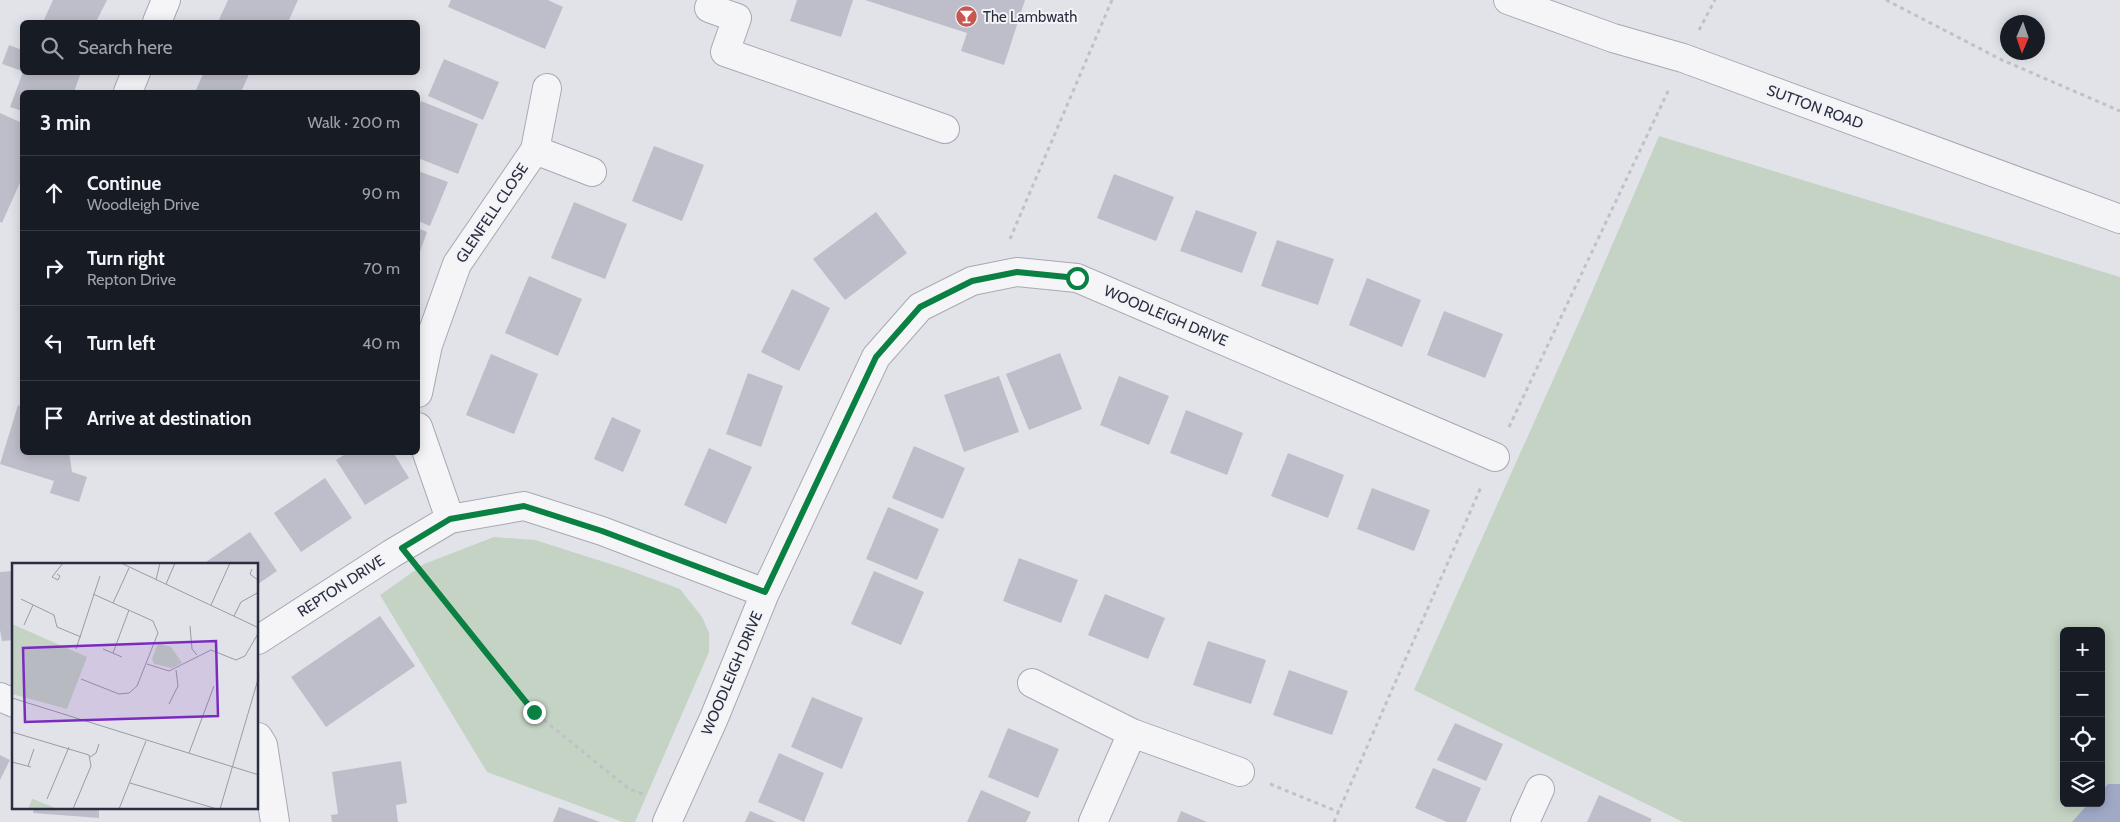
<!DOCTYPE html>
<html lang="en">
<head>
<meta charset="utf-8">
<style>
  body { margin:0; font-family:Cabin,sans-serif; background:#242831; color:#f1f3f6 }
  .controls { position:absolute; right:15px; bottom:15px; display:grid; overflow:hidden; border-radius:8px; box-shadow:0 2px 12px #0003 }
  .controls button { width:45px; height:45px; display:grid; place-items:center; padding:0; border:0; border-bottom:1px solid #363941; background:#171b24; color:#f1f3f6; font:25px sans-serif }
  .compass { position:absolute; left:2000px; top:15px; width:45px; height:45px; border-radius:50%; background:#171b24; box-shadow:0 2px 12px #0003; rotate:182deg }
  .stop { position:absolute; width:15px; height:15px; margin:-11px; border:4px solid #0b8043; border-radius:50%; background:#fff }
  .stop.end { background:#0b8043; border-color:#fff; box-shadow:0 1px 5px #0008 }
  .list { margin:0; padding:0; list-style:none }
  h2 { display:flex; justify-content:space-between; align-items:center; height:65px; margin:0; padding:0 20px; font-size:21px }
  h2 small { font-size:16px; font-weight:400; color:#9ea1a6 }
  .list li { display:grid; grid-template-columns:32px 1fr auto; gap:15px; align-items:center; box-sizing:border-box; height:75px; padding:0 20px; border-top:1px solid #363941 }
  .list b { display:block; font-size:19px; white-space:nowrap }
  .list p { margin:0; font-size:16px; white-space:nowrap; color:#9ea1a6 }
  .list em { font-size:16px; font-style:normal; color:#9ea1a6 }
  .icon { flex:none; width:28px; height:28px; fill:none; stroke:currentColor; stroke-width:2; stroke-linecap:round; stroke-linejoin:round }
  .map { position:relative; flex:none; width:2120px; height:822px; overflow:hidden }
  .search { position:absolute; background:#171b24; box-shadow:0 2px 12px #0003; left:20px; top:20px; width:400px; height:55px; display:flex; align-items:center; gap:12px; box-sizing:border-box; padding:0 18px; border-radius:8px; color:#9ea1a6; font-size:19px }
  .panel { position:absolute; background:#171b24; box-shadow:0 2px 12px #0003; left:20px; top:90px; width:400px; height:365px; border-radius:8px }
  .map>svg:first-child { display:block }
</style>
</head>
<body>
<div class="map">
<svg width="2120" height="822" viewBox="0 0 2120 822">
  <rect width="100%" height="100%" fill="#e2e3e9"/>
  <!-- green -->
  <path fill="#c4d3c4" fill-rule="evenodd" d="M1659,136L2120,277V822H1683L1414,690L1579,322ZM2064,631H2101V803H2064Z
    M494,537L535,540L623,568L680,589L702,617L709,633V652L635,822H623L487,772L380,595L424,564Z"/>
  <!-- water -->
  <path fill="#a0aac7" d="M2108,784H2120V822H2072L2089,803H2101V792Z"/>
  <!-- building -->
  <path fill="#bdbec9" d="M53,0H107L96,22H43Z
    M228,0H298L288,22H218Z
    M451,0H548L563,7L545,49L448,7Z
    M797,0H853L841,37L790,21Z
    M865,0H1025L1004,65L961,51L967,33Z
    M9,45L22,50V71L2,64Z
    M444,59L499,82L483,120L428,96Z
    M23,72H81L74,92H22V111L10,107Z
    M204,72H250L241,92H195Z
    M421,101L478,124L458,174L418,158V109Z
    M0,113L22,123V178L2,223L0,222Z
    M654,146L704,165L682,221L632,201Z
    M418,171L448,182L430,226L418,221Z
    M1114,174L1174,197L1156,241L1097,218Z
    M574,202L627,224L605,279L551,258Z
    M1196,210L1257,232L1242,273L1180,251Z
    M876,212L907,253L845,300L813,259Z
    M418,228L427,232L418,257Z
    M1277,240L1334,259L1318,305L1261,286Z
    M529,276L582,299L558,356L505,333Z
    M1367,278L1421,300L1402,347L1349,325Z
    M792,289L830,308L799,371L761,352Z
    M1444,311L1503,334L1485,378L1427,355Z
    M1060,353L1082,409L1029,430L1006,374Z
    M491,354L538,374L514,434L466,415Z
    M748,373L783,386L761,447L726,434Z
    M999,376L1019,432L964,452L944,395Z
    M1119,376L1169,396L1149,445L1100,425Z
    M18,405L22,407V452H69L72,472L87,477L79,502L50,493L54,481L0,464Z
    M1186,410L1243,433L1227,475L1170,453Z
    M612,417L641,430L623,472L594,459Z
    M914,446L965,468L943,519L892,498Z
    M709,448L752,467L726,524L684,505Z
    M349,452H393L409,478L365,505L336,460Z
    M1288,453L1344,475L1328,518L1271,496Z
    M325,478L352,518L301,552L274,513Z
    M1372,488L1430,510L1414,551L1357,529Z
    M888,507L939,529L917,580L866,559Z
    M250,532L277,571L258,584V564H203Z
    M1019,558L1078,580L1061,623L1003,601Z
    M14,571V640L2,641L0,630V572Z
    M874,571L924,592L901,645L851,624Z
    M1105,594L1165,618L1148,659L1088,635Z
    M380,616L415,666L326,727L291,677Z
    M1208,641L1266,660L1251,704L1193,685Z
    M1289,670L1348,691L1332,735L1273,715Z
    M812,697L863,718L842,769L791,747Z
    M1455,723L1503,744L1486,781L1437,760Z
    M1008,728L1059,749L1038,798L988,777Z
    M779,753L824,773L804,822L758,802Z
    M0,755L10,760L0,780Z
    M401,761L407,803L396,805L398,822H332L331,815L338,814L332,772Z
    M1433,768L1481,788L1466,822H1447L1415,808Z
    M981,790L1031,812L1026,822H967Z
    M1599,795L1652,819L1650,822H1587Z
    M559,807L600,822H553Z
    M34,808H99V818L33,813Z
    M750,811L776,822H745Z
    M1181,811L1207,822H1177Z"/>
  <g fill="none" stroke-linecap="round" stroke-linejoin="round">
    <defs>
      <path id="minor" d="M712,0L709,8L737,18L725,52L945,129
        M1508,0L1613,38L1683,58L2120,219
        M157,22L166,0
        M547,88L535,150L592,172
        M128,92L136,72
        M418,393L428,345L457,264L535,150
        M418,427L450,519
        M258,640L391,554L450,519L524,506L602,531L765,593
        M1032,683L1132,733L1240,772
        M0,697L14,703
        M258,737L263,745L275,822
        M667,822L714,718L765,593L876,357L920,307L972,281L1017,272L1077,278L1495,457
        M1093,822L1132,733
        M1525,822L1540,789"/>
    </defs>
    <!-- minor casing -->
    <use href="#minor" stroke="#a7a9b3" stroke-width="30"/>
    <!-- path -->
    <path stroke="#c0c1c8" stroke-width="3" stroke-dasharray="4 4" stroke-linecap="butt" d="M1886,0L2002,60L2120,111
      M1699,30L1715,0
      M1010,239L1112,0
      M1509,427L1670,87
      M422,572L534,712L629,789L643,794
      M1270,784L1339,812
      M1334,822L1481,487"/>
    <!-- minor -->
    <use href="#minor" stroke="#f5f5f8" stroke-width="28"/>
  </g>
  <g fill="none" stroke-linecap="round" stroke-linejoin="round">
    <!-- route -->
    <path stroke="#0b8043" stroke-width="6" d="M534,712L402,548L450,519L524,506L602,531L765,592L876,357L920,307L972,281L1017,272L1077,278"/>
  </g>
  <!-- icons -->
  <defs>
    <symbol id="bar-disc" viewBox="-11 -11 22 22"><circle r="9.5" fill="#c65850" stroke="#f2f3f7"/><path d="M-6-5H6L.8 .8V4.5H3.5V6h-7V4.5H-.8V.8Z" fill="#fff"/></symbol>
  </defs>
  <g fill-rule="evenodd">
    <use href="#bar-disc" x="954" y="4" width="25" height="25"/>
  </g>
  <g text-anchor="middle" stroke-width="4" stroke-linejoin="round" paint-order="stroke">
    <!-- poi labels -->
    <g font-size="15" fill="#2b2e40" stroke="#f2f3f7" text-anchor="start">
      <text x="983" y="22">The Lambwath</text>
    </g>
    <!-- street labels -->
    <g font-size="15" fill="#2b2e40" stroke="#f2f3f7">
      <text transform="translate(1815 107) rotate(20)" y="5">SUTTON ROAD</text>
      <text transform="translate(492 213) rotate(-56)" y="5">GLENFELL CLOSE</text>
      <text transform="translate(1166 316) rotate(23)" y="5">WOODLEIGH DRIVE</text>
      <text transform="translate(341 586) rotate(-33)" y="5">REPTON DRIVE</text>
      <text transform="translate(732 673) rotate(-67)" y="5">WOODLEIGH DRIVE</text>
    </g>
  </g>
  <!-- overview -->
  <g transform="translate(12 563)">
    <rect width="246" height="246" fill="#e2e3e9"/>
    <path d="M0,61L75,94L55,146L0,131ZM146,80L159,84L170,100L160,105L142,101L140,96ZM20,236H21L46,246H16Z" fill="#c4d3c4"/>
    <path fill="none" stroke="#999ba5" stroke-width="1" d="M109,0L247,65M240,6L238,11L247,18M45,11L48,13L46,17L40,14L51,0M144,17L148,0M154,21L163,0M81,31L101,40M9,36L42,52L45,64L69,74M199,42L218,0M222,53L229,39L247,29M12,62L21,42M178,63L180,86L185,92M64,86L88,13M91,86L110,94M101,90L117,47M135,101L157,108L199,87L224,97L233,93L247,69M69,116L107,131L117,130L125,123L146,70L141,58L101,40L117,5M0,135L247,212M157,141L166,123L164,107M0,169L77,192L79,203L61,246M177,190L202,123M78,194L84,190L87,181M0,199L19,204M16,203L22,186M118,220L205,246M35,236L57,184M107,246L134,178M208,246L247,113"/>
    <path fill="#7b2cbf" fill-opacity="0.15" stroke="#7b2cbf" stroke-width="2.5" d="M204,78L206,153L13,159L11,85Z"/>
    <rect width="246" height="246" fill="none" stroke="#2b2e40" stroke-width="2.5"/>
  </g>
</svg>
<div class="controls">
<button>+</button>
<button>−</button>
<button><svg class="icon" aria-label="locate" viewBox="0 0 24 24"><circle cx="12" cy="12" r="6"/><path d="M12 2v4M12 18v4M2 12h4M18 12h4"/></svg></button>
<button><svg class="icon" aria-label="layers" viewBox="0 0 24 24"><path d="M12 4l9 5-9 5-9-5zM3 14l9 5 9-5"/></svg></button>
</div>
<svg class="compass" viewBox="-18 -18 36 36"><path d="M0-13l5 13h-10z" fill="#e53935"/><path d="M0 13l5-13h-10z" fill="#9ea1a6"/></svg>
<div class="stop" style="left:1077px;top:278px"></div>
<div class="stop end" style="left:534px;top:712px"></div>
<div class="search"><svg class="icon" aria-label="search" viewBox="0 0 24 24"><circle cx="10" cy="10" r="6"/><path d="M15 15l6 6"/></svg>Search here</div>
<section class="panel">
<h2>3 min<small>Walk · 200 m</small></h2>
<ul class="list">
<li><svg class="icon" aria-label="ahead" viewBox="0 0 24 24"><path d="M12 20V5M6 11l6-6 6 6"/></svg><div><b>Continue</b><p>Woodleigh Drive</p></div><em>90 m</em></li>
<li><svg class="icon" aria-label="right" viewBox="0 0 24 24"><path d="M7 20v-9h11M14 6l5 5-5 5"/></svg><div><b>Turn right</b><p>Repton Drive</p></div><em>70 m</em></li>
<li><svg class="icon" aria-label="left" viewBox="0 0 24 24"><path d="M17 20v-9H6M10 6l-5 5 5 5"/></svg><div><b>Turn left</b></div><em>40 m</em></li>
<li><svg class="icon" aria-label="arrive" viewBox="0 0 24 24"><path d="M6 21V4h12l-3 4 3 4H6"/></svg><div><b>Arrive at destination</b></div></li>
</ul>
</section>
</div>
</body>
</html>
